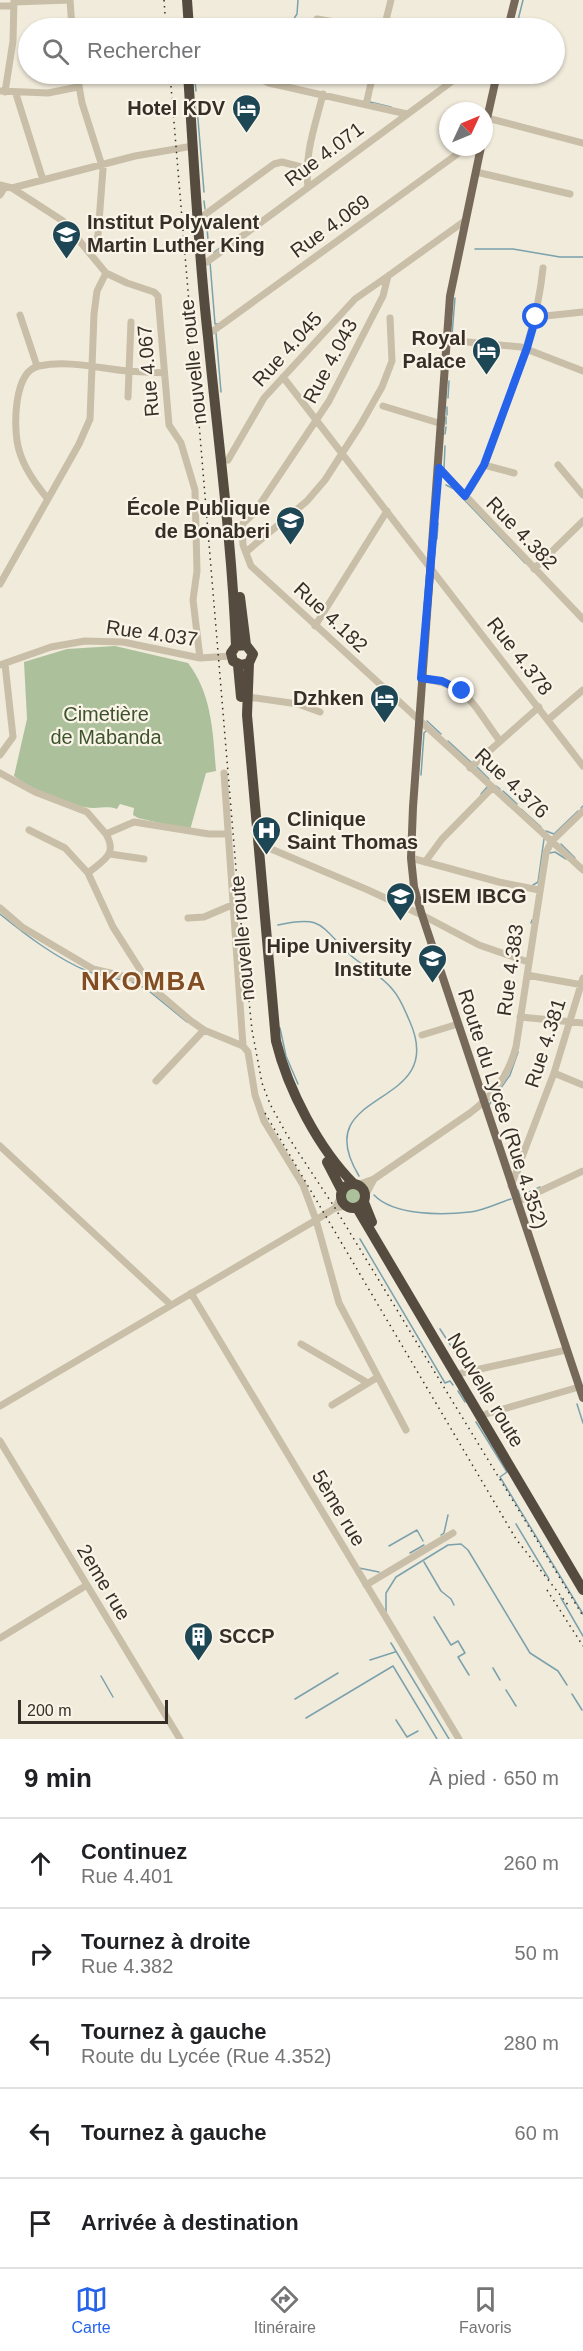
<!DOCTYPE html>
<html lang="fr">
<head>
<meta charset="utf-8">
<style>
  body { margin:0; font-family:Helvetica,sans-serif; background:#f6f6f6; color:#202124 }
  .compass { position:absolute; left:439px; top:102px; width:54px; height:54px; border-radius:50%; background:#fff; box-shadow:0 2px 4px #0004; rotate:46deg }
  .scale { position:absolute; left:18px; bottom:15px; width:150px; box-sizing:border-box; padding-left:6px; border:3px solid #362f28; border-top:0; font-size:16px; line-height:21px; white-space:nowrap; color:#362f28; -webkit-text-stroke:4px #f9f4e7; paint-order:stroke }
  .stop { position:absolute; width:18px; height:18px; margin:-14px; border:4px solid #2563eb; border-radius:50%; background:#fff }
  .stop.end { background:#2563eb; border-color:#fff; box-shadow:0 2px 6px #0008 }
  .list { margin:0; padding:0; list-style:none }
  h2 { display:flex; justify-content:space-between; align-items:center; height:78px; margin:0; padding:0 24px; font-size:26px }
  h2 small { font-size:20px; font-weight:400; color:#757577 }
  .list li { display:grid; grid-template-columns:39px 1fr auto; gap:18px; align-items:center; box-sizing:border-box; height:90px; padding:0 24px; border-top:2px solid #e0e0e0 }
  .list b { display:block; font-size:22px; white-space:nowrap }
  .list p { margin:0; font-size:20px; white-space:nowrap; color:#757577 }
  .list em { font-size:20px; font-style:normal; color:#757577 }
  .icon { flex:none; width:33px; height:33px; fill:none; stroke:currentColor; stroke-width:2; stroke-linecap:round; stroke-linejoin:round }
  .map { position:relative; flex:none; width:583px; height:1739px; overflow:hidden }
  .search { position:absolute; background:#fff; box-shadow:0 2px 4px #0004; left:18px; right:18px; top:18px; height:66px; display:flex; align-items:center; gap:15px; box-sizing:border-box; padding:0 21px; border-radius:33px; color:#757577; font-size:22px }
  .sheet { height:528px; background:#fff }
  nav { display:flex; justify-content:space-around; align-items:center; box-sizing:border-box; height:84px; border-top:2px solid #e0e0e0; background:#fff; font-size:16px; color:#757577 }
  nav a { display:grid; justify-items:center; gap:3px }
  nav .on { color:#2563eb }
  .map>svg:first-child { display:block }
</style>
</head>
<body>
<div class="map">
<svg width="583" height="1739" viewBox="0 0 583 1739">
  <rect width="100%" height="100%" fill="#f1ebdb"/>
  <!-- green -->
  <path fill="#acc09b" d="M115,646L188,663C212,694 213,733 216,771L206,773L190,830L138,818L133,815L134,808L120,804L117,809C107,806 104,808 94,808C69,807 34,791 14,776L27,719L24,662L67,649Z
    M343 1196a10 10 0 1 1 20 0a10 10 0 1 1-20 0Z"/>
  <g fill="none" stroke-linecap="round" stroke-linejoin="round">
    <!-- stream -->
    <path stroke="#7ba1ad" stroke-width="1.5" d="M293,28L291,23L297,14L298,0
      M516,28L523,0
      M195,81L196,91
      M370,102L391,107
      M197,107L204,192
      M204,201L205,209
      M206,216L209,251L213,253L221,247
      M475,249H513L560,257H583
      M210,262L215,324H218
      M216,333L221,392
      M452,335L455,298
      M448,398L449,381
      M447,415V407
      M446,424V417
      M445,434L446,427
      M444,468L445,446
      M446,485L454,489L525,563
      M437,539L438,523
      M427,721L441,734
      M448,741L472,763
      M477,767L489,779
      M421,775L424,733L427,730
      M496,786L500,789
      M503,791L517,804
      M481,794L488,786
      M581,808L583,806
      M521,809L541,827
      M546,831L554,834L578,811
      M561,844L575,858
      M550,853L555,852L566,859
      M533,885L538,882L544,839
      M0,914C26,935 56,958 87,971C100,976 114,978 128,981
      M531,923L532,920
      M278,925C320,916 319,923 347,952C361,966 381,974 393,990C401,999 405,1011 410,1022C449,1111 305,1087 359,1176
      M132,982L147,989
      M149,991L187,1022
      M280,1028L286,1056L298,1084
      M489,1105L510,1075L518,1052
      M518,1176L521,1169
      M518,1190L520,1196
      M525,1194L540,1187
      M374,1195C394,1216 443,1215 470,1212C483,1211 498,1203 511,1199
      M360,1239L445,1383L450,1381L453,1385
      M440,1329L466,1369
      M458,1391L465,1402
      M577,1404L583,1423
      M476,1422L507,1472L500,1477L583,1614
      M516,1524L549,1579
      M441,1535L444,1533L448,1515
      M389,1546L417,1530L423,1541
      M410,1553L424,1545
      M424,1562L441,1591L451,1599L454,1605
      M359,1568L379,1572
      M561,1598L583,1636
      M386,1612V1593L396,1577L448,1545L461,1544L468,1550L530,1653L558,1671L567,1685
      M434,1617L451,1645L458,1641L465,1653L458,1657L469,1675
      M391,1643L449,1739
      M370,1660L395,1652
      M493,1668L500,1680
      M101,1676L113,1697
      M506,1690L516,1706
      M572,1694L582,1710
      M295,1699L338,1673
      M306,1718L393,1666L437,1739
      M396,1720L407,1737L418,1731"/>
    <!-- minor -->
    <path stroke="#c9bea7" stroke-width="7" d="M70,0L72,28
      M14,2L70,0
      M0,6H13
      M317,19L371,28
      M384,28L391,0
      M77,74L82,103L103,169L98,235L91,254
      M250,74L269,83L407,114
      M0,91L48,93L78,87
      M5,92L13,41L14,0
      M16,94L43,180
      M366,105L373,74
      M487,118L583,143
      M476,172L570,194
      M0,185L12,188L135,156L193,146
      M308,187C304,155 315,126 323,94
      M12,188L63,221L106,273L127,283L154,292L158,296L169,425L181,443L195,490L197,571L193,600L200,658
      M0,195L5,187
      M203,216L274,164L282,162L305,168
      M207,262L462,74
      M20,315L37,366
      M536,317L583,312
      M213,331L467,147
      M447,340L521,347L583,371
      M283,377L583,766
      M128,397L131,322
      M383,406L442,424
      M228,460L264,398L355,299L388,276
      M484,465L514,473
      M558,465L583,495
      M439,468L583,619
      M465,496C485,470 494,440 505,409C522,363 538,318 543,268
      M47,498C35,483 24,468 19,450C13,430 13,371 39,366C68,360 98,368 127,371C139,372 152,372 164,373
      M242,526L243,545L251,566L583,870
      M234,532L254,513L329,401L383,296L388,276L466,220
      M246,552L307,501L325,480L361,424L382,387L392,361L390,318
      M534,569L583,521
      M0,584L79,444L90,419L94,314L97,291L106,273
      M315,626L387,511
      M0,665L51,647L85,641L123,642L200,658L231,656
      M421,679C468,682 474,707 500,741
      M248,697L298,704L320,712
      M549,719L583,690
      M0,755L13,737L5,664
      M470,768L539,707
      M0,773L35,792L87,812L106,834L134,822L209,834H227
      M224,773L243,1046L248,1052L255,1095L264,1121L303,1185L316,1220L335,1208L346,1206
      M29,830L65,848L88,873L113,927L141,971L144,981
      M257,843L368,890L422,915L479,945L528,962
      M110,854L144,859
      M411,858L499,882L539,890
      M425,862L442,839L492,788
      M88,873C103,860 118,855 106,834
      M0,908L22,927L93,969L144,981L191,1021L204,1030L243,1046
      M188,918L204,917L232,905
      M527,975L583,985
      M520,1017L583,1023
      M422,1035L458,1024
      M554,1073L583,1085
      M156,1081L204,1030
      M0,1146L171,1305
      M357,1185L374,1179L470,1113C494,1095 508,1076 516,1047L546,853L551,842L583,811
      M511,1186L554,1073L583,978
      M365,1196L374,1179
      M517,1202L583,1171
      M335,1208L341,1196
      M191,1293L459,1739
      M301,1344L368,1383
      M462,1373L566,1350
      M332,1405L378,1377
      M0,1406L316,1220L339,1303L406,1430
      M486,1414L579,1387
      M0,1441L180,1739
      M366,1585L453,1533
      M0,1638L87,1585"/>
    <!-- major -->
    <path stroke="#776959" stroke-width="8" d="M508,28L515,0
      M484,132L497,74
      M481,147L450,296L413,807L411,858L414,887L422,915L583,1398"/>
    <!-- highway -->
    <path stroke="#564b3f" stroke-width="10" d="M187,0L189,28
      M188,74C194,161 198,249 208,337C218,440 232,543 236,646
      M240,597L246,645
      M249,663L241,665L233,661L231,653L236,646L246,645L253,654L249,663L247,715L276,1041C288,1090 319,1149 354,1184
      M238,665L241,697
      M327,1162L342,1191
      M341 1196a12 12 0 1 1 24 0a12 12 0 1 1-24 0Z
      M364,1202L372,1222
      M357,1208L583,1590"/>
    <!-- rail -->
    <path stroke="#362f28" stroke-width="1.5" stroke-dasharray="1.5 4.5" stroke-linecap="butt" d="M164,0L166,28
      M170,74L238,893L252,1030L262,1083L270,1104L287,1135L335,1208L583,1616
      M265,1113L516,1539L568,1605
      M547,1590L583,1646"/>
  </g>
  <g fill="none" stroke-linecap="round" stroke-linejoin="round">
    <!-- route -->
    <path stroke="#2563eb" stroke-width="8" d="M462,691L442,681L421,678L439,468L465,496L484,465L527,348L536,317"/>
  </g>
  <!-- icons -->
  <defs>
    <symbol id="hotel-pin" viewBox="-11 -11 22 30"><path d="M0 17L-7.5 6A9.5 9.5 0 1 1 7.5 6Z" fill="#1e4756" stroke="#f9f4e7"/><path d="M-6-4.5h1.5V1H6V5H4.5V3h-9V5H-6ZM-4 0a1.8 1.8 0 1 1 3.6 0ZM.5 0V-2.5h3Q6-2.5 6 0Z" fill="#fff"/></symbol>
    <symbol id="school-pin" viewBox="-11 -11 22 30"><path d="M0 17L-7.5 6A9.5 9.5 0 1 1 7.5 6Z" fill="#1e4756" stroke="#f9f4e7"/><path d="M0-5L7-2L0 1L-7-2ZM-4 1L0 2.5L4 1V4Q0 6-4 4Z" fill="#fff"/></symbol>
    <symbol id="hospital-pin" viewBox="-11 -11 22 30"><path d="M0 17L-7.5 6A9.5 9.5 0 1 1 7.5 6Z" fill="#1e4756" stroke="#f9f4e7"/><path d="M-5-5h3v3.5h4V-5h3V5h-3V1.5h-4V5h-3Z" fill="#fff"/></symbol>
    <symbol id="university-pin" viewBox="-11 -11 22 30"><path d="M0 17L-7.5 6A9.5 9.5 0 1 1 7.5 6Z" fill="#1e4756" stroke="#f9f4e7"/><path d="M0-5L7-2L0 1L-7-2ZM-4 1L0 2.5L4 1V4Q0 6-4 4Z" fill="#fff"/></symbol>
    <symbol id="building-pin" viewBox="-11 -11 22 30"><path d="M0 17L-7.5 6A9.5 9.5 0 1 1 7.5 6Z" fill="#1e4756" stroke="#f9f4e7"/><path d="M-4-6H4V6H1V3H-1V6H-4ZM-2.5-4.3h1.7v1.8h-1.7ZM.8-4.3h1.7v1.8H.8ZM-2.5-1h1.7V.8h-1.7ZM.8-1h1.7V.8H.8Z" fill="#fff"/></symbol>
  </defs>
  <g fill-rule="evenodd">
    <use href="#hotel-pin" x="230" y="92" width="33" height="45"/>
    <use href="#school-pin" x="50" y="218" width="33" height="45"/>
    <use href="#hotel-pin" x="470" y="334" width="33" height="45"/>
    <use href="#school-pin" x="274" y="504" width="33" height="45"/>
    <use href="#hotel-pin" x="368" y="682" width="33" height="45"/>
    <use href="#hospital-pin" x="250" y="814" width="33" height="45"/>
    <use href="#university-pin" x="384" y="880" width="33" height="45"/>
    <use href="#university-pin" x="416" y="942" width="33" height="45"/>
    <use href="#building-pin" x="182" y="1620" width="33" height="45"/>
  </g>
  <g text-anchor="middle" stroke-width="4.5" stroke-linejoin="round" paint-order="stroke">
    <!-- poi labels -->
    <g font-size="20" font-weight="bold" fill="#362f28" stroke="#f9f4e7" text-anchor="end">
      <text x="225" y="115">Hotel KDV</text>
      <text x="87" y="229" text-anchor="start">Institut Polyvalent<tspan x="87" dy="23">Martin Luther King</tspan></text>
      <text x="466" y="345">Royal<tspan x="466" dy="23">Palace</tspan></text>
      <text x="270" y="515">École Publique<tspan x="270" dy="23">de Bonaberi</tspan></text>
      <text x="364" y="705">Dzhken</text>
      <text x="287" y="826" text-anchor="start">Clinique<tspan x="287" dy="23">Saint Thomas</tspan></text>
      <text x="422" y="903" text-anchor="start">ISEM IBCG</text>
      <text x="412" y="953">Hipe University<tspan x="412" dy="23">Institute</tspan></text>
      <text x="219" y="1643" text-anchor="start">SCCP</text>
    </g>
    <!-- street labels -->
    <g font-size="20" fill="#362f28" stroke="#f9f4e7">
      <text transform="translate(324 154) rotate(-37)" y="7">Rue 4.071</text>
      <text transform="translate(330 226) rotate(-36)" y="7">Rue 4.069</text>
      <text transform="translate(287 349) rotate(-48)" y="7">Rue 4.045</text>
      <text transform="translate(330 361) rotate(-62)" y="7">Rue 4.043</text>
      <text transform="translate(193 362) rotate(-96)" y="7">nouvelle route</text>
      <text transform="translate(148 371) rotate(-95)" y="7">Rue 4.067</text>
      <text transform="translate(522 533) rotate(46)" y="7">Rue 4.382</text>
      <text transform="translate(331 617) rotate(43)" y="7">Rue 4.182</text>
      <text transform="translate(152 633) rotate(8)" y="7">Rue 4.037</text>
      <text transform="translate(520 656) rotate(52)" y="7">Rue 4.378</text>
      <text transform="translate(512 783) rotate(43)" y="7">Rue 4.376</text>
      <text transform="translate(242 938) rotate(-95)" y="7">nouvelle route</text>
      <text transform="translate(510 970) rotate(-82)" y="7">Rue 4.383</text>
      <text transform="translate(545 1043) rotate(-72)" y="7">Rue 4.381</text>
      <text transform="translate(503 1109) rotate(72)" y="7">Route du Lycée (Rue 4.352)</text>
      <text transform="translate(486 1390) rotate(59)" y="7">Nouvelle route</text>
      <text transform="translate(339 1508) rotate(59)" y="7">5ème rue</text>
      <text transform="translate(104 1582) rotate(59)" y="7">2eme rue</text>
    </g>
    <!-- park labels -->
    <g font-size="20" fill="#3d532c" stroke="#f9f4e7">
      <text x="106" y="721">Cimetière<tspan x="106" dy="23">de Mabanda</tspan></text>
    </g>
    <!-- district labels -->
    <g font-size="26" font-weight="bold" letter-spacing="1.5" fill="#824d23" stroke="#f9f4e7">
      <text x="144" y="990">NKOMBA</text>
    </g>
  </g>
</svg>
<svg class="compass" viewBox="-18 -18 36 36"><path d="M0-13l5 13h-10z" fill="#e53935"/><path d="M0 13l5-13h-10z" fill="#757577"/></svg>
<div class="scale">200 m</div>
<div class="stop" style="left:536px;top:317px"></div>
<div class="stop end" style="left:462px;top:691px"></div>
<div class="search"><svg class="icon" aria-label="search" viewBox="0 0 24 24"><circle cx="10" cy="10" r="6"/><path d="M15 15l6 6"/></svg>Rechercher</div>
</div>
<section class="sheet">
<h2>9 min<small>À pied · 650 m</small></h2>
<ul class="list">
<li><svg class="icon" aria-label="ahead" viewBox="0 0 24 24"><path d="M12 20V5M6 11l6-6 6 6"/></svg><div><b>Continuez</b><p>Rue 4.401</p></div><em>260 m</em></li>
<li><svg class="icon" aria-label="right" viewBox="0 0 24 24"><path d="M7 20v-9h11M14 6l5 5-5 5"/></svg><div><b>Tournez à droite</b><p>Rue 4.382</p></div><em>50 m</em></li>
<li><svg class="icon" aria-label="left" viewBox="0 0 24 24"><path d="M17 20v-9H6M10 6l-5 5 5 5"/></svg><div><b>Tournez à gauche</b><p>Route du Lycée (Rue 4.352)</p></div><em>280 m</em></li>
<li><svg class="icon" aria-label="left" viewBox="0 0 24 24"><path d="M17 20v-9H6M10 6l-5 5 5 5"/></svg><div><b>Tournez à gauche</b></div><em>60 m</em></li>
<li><svg class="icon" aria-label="arrive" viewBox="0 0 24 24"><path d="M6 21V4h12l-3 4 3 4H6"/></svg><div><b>Arrivée à destination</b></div></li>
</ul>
</section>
<nav>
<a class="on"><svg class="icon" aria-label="map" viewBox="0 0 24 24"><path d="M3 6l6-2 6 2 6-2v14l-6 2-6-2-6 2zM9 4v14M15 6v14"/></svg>Carte</a>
<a><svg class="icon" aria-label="directions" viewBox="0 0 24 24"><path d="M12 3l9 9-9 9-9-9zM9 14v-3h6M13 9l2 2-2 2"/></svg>Itinéraire</a>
<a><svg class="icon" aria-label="saved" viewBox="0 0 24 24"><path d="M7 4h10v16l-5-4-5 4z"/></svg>Favoris</a>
</nav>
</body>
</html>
